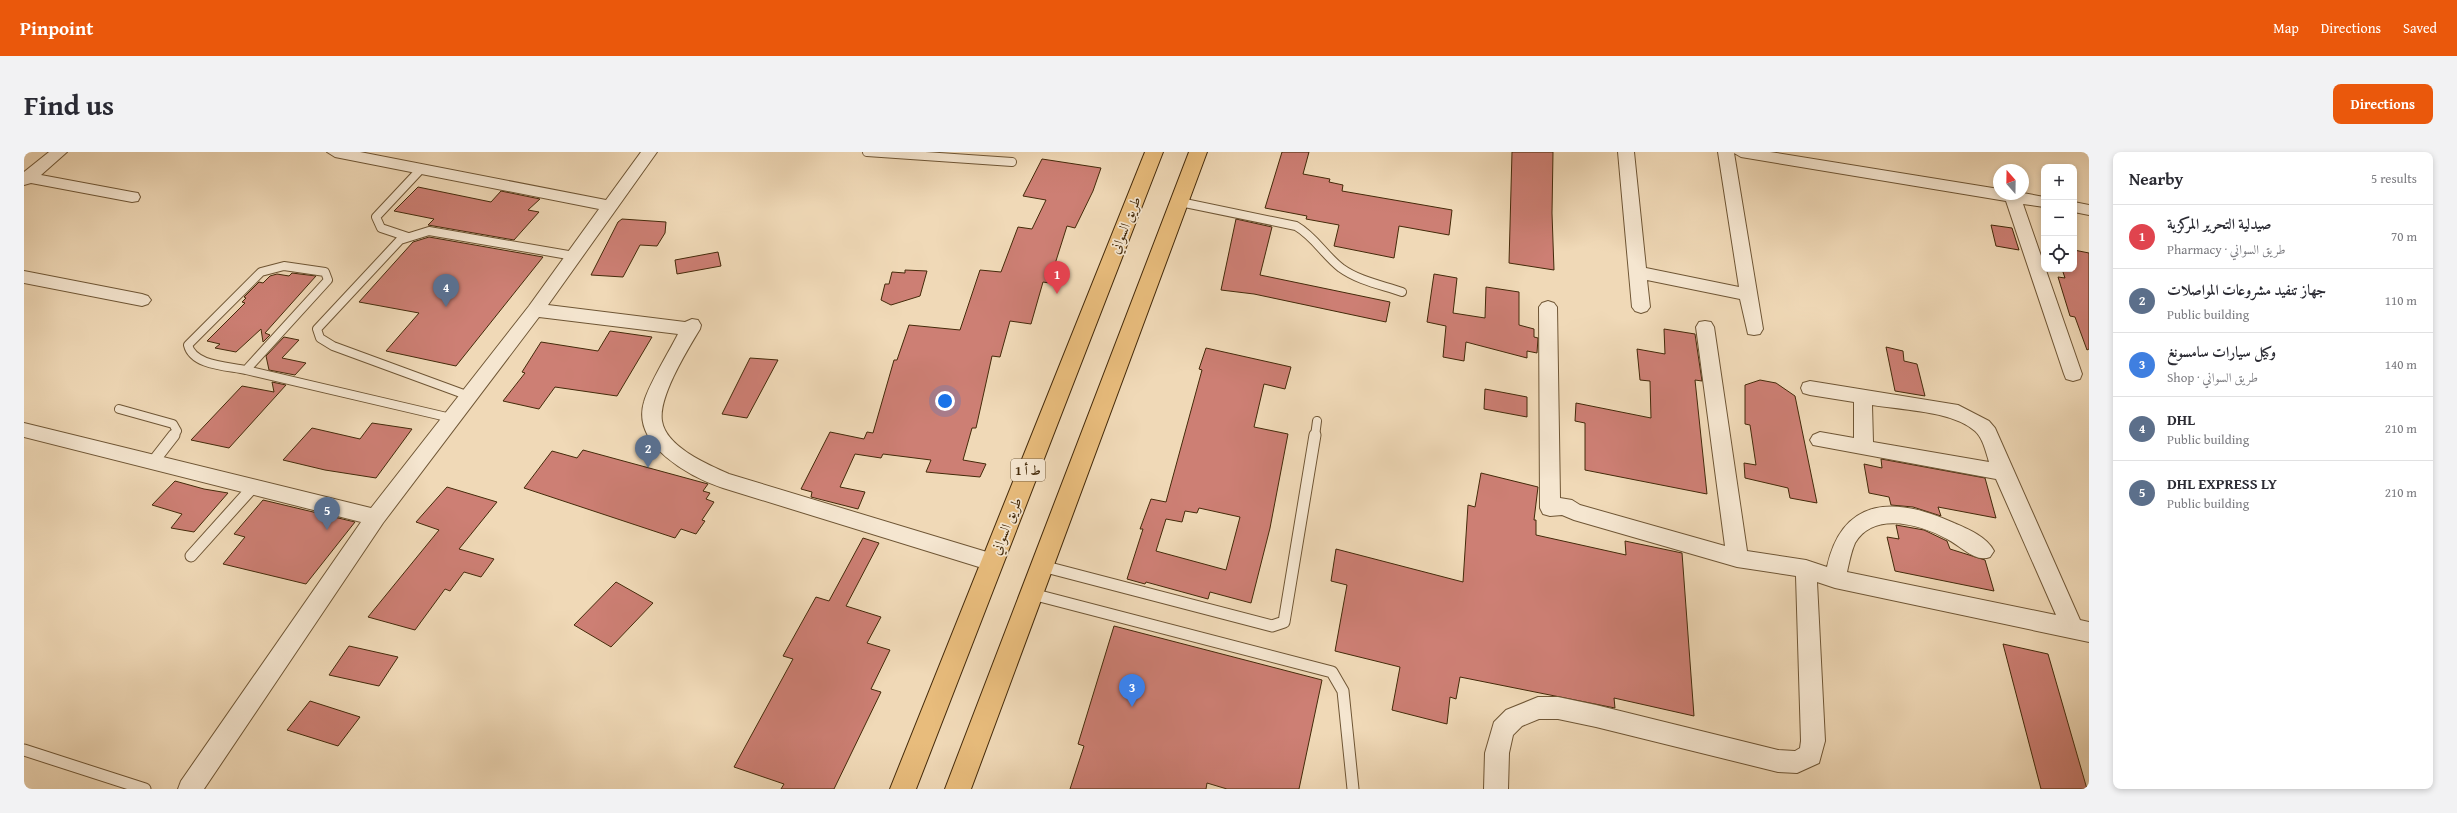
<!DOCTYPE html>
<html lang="en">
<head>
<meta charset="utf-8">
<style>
  body { margin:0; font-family:"Gentium Book Plus",Amiri,serif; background:#f2f2f3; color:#2b2b33 }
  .controls { position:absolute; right:12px; top:12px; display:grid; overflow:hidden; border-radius:8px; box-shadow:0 2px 6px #0003 }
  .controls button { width:36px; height:36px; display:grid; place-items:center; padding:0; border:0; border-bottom:1px solid #e1e1e2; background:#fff; color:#2b2b33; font:20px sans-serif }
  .compass { position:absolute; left:1969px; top:12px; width:36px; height:36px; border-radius:50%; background:#fff; box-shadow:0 2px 6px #0003; rotate:340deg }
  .you { position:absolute; left:921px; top:249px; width:14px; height:14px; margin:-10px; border:3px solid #fff; border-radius:50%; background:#1a73e8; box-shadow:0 0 0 6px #1a73e833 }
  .badge { display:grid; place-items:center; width:26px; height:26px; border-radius:50%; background:#ea580c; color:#fff; font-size:13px; font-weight:700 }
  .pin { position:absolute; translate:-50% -33px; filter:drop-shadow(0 1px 2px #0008) }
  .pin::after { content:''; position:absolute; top:21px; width:14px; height:12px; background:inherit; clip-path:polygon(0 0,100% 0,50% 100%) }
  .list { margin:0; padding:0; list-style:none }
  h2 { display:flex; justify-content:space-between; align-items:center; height:52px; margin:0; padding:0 16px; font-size:17px }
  h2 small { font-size:13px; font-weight:400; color:#7c7c81 }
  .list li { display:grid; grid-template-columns:26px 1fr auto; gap:12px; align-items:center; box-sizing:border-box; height:64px; padding:0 16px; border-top:1px solid #e1e1e2 }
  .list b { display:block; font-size:15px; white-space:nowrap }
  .list p { margin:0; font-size:13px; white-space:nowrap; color:#7c7c81 }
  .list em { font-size:13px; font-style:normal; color:#7c7c81 }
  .icon { flex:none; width:22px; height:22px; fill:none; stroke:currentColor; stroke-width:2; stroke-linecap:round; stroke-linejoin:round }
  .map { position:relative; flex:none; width:2065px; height:637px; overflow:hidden; border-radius:8px }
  header { display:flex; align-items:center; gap:24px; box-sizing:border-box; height:56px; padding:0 20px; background:#ea580c; color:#fff }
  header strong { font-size:19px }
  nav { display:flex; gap:22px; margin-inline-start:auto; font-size:14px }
  .intro { display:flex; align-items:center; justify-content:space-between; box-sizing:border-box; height:96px; padding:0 24px }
  h1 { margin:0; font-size:28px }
  .button { padding:10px 18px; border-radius:8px; background:#ea580c; color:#fff; font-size:14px; font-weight:700 }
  main { display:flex; gap:24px; padding:0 24px }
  aside { flex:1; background:#fff; border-radius:8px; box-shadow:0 2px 6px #0003 }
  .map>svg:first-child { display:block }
</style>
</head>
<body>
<header>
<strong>Pinpoint</strong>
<nav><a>Map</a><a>Directions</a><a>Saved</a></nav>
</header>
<div class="intro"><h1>Find us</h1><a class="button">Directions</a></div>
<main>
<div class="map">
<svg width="2065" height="637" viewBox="0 0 2065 637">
  <rect width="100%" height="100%" fill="#f0d9b7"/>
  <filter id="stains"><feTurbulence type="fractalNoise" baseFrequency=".005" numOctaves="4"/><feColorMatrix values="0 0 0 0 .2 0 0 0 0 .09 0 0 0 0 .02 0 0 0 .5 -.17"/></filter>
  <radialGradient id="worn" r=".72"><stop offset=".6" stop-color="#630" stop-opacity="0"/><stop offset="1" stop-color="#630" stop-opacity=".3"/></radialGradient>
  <!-- building -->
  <path fill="#cd7f74" stroke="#442a0a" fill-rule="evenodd" d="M1258,0H1285L1279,22L1306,27L1305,30L1319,33L1318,39L1428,58L1425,83L1375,74L1370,106L1310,94L1315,73L1282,67L1283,64L1241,56Z
    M1488,0H1529L1528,61L1530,118L1485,111Z
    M1018,7L1077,16L1069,39L1051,76L1043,74L1025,131L1019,130L1007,172L986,169L976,205L968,204L952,276H948L939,308L962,312L956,325L902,320L907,308L859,302L857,306L831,302L816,335L841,340L834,357L787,345L788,340L777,337L806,280L840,287L843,280L849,281L870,208H873L885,173L936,178L956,118L977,120L994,75L1008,77L1022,48L999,44Z
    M394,35L467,50L477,39L516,47L504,58L515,60L490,88L404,73L410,67L370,59Z
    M598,67L642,70L641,81L633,94L616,93L599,125L567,123L594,70Z
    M1212,67L1248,75L1236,123L1366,150L1362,170L1230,142L1197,138Z
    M1967,73L1988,76L1995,98L1972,94Z
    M405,85L519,105L432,214L362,199L395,161L335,150L389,90Z
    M2050,98L2065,101V197L2063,198L2051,165L2046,164L2034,125L2041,126L2038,117H2050Z
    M694,100L697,114L653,122L651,108Z
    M881,118L903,119L896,144L867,153L857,148L861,132H865L868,120L881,121Z
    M268,121L292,124L241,181L246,183L239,190L237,177L212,200L191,196L196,192L183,189L221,151L218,150L222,146L220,145L235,130L239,131L246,124L253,122L265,124Z
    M1410,122L1433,126L1429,161L1461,166L1462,135L1495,140V173L1510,177V185L1514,186L1513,201L1503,199V206L1442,190L1440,209L1419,205L1422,174L1403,170Z
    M1640,177L1671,182L1678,229L1671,228L1683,342L1561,318V271L1551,269L1552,251L1627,266L1626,229L1616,228L1613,197L1641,202Z
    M586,179L628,185L593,244L531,235L515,257L479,249L501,221L498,220L517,190L574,199Z
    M260,185L275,188L258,206L282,211L271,223L245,218L242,204Z
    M1862,195L1879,199L1880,209L1893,212L1901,244L1871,239Z
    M1182,196L1267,215L1261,237L1240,232L1230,275L1264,282L1246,376L1227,451L1186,440L1184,447L1122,430L1121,432L1103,427L1119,377H1116L1127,347L1142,350L1178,218L1175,217ZM1175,356L1216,365L1202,418L1132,399L1142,367L1158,370L1161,359L1173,361Z
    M726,206L754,208L723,266L698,262Z
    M1736,228L1752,231L1771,244L1793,351L1766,346L1764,336L1721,326L1720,311L1732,313L1726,273L1721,272V233Z
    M248,230L262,233L205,296L167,288L218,234L250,240Z
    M1461,237L1503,245V265L1460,257Z
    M348,271L388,277L352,326L301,318L259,308L288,276L336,287Z
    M559,298L684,332L679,339L686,341L682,347L690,350L678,368L681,369L672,382L657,377L651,386L500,336L528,299L553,306Z
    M1857,307L1961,326L1972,366L1914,355L1917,364L1889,355L1867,353L1865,345L1845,341L1840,312L1858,316Z
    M1457,321L1514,335L1510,368H1512V383L1602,403L1601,389L1658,401L1670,564L1590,546L1591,556L1436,525L1432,547L1426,545L1423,572L1368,558L1376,515L1311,499L1323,433L1307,429L1312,397L1439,430L1444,353L1451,355Z
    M151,329L180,337L204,341L170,380L147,376L158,362L128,353Z
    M423,335L473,350L435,397L470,407L457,425L440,420L426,439L421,437L391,478L344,465L415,378L392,370Z
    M239,348L331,370L282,432L199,412L221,385L210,382Z
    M1872,373L1900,378L1923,389L1926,397L1961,408L1970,439L1871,419L1863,385L1875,387Z
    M839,386L855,391L822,454L857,465L843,491L866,498L847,537L857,540L810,637H757L760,632L710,615L769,507L759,504L792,445L805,449Z
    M592,430L629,451L587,495L550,473Z
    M1090,474L1298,528L1275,637H1203L1183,631L1182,637H1046L1060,594L1054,592Z
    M1979,492L2024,502L2063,637H2017Z
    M325,494L374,505L355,534L305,523Z
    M286,549L336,565L314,594L263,578Z"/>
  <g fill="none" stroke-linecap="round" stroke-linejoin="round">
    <defs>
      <path id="service-far1" d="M843,0L988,10
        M1156,50L1272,74C1291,85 1300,103 1317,116C1335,129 1358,133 1378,140
        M384,85L357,76L352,65L396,18
        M260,114L301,120L304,128L222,218C204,214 169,214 164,193L237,120Z
        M222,218L427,266
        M445,244L309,194L296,186L293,177L376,88L405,79L550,104
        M95,257L149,272L153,279L149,284
        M1291,284L1293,269"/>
      <path id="service" d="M129,310L150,283
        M167,404L229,335
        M1018,414L1248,474L1260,470L1291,283
        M1008,442L1308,520L1319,539L1329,637
        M0,598L121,637"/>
      <path id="minor" d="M25,0H43L17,23L108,40L114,41L116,45L114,49L108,50L7,31L0,33V20Z
        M303,0H336L582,48L617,0H633L524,153L661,170L668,167L674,168L677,173L676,177C664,197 634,245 638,269C642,295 683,312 705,322L976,404L979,410L976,416L968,419L699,336C666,325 607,293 620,250C625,232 645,200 654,182L515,165L359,371L180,637H154L157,629L337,370L0,285V271L347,356L505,154L575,57L311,5Z
        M1594,0H1610L1622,116L1715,135L1694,0H1746L1975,37V42L1999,41L2020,45V55L1999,52L2058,222L2056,227L2049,229L2042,227L2040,222L1982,49L1717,5L1710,1L1739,177L1736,182L1730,183L1724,182L1716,147L1623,128L1626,155L1623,159L1617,161L1611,159L1608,155Z
        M2050,50L2065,53V63L2050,60Z
        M0,119L118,142L124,144L127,148L124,152L118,154L0,131Z
        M1524,149L1530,151L1533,155L1536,346L1548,348L1556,353L1701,394L1672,175L1675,170L1681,169L1687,170L1690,175L1723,399L1782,408L1803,415C1819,343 1873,345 1930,371C1944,377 1963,385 1970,399L1966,405C1951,411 1937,394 1923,387C1898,373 1850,358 1831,391C1827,400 1825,411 1823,420L2032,463L1972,327L1789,293L1786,288L1789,283L1796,280L1830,286V250L1786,243L1779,241L1777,236L1779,231L1786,229L1934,253L1965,269L1971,276L2056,468L2065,470V490L1811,436L1793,430L1801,589L1795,611L1773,621L1754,620L1572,575L1534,567H1515L1498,574L1489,583L1485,601L1484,637H1460L1461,601L1470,570L1482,558L1514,545H1534L1572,553L1754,598L1771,599L1776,596L1777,589L1772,424L1713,415L1550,368L1538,363L1526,364L1519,362L1516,356L1515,155L1518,151ZM1848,253C1879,258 1928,259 1951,279C1959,286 1962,300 1965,310L1849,290Z"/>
      <path id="trunk" d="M1121,0H1139L892,637H866Z
        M1165,0H1183L947,637H921Z"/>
    </defs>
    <!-- service-far1 casing -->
    <use href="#service-far1" stroke="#6f5635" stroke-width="10"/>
    <!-- service casing -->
    <use href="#service" stroke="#6f5635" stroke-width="13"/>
    <!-- minor casing -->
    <use href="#minor" stroke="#6f5635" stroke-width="2"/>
    <!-- trunk casing -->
    <use href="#trunk" stroke="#442a0a" stroke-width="2"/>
    <!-- service-far1 -->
    <use href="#service-far1" stroke="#f5e6d0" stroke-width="8"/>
    <!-- service -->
    <use href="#service" stroke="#f5e6d0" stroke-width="11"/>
    <!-- minor -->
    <use href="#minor" fill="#f5e6d0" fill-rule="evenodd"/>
    <!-- trunk -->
    <use href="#trunk" fill="#e8bc7c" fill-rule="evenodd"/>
  </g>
  <g text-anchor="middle" stroke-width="3.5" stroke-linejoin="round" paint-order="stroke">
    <!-- shield labels -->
    <rect fill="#f5e6d0" stroke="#796245" stroke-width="1" x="987" y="307" width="34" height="22" rx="3"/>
    <g font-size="13" font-weight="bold" fill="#442a0a">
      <text x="1004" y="323">ط أ 1</text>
    </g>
    <!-- street labels -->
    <g font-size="14" fill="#442a0a" stroke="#f5e6d0">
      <text transform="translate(1101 73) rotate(-68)" y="5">طريق السواني</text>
      <text transform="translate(982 374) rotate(-68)" y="5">طريق السواني</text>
    </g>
  </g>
  <rect width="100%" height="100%" filter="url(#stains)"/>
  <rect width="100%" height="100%" fill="url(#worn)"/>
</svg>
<div class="controls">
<button>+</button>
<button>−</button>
<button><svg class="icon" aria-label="locate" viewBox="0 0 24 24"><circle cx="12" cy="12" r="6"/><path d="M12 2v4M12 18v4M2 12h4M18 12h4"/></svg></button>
</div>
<svg class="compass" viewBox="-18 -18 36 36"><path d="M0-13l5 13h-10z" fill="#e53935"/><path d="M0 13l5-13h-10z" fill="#7c7c81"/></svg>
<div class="you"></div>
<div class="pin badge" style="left:1033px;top:142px;background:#e0444e">1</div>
<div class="pin badge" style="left:624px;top:316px;background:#5c6f8a">2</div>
<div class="pin badge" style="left:1108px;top:555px;background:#3f7fe0">3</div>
<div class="pin badge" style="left:422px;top:155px;background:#5c6f8a">4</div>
<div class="pin badge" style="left:303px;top:378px;background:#5c6f8a">5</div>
</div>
<aside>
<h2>Nearby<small>5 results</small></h2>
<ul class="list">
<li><span class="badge" style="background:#e0444e">1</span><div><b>صيدلية التحرير المركزية</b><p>Pharmacy · طريق السواني</p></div><em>70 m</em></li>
<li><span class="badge" style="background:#5c6f8a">2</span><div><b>جهاز تنفيد مشروعات المواصلات</b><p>Public building</p></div><em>110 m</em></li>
<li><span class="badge" style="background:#3f7fe0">3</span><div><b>وكيل سيارات سامسونغ</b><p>Shop · طريق السواني</p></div><em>140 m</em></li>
<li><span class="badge" style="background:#5c6f8a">4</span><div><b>DHL</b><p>Public building</p></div><em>210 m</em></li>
<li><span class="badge" style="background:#5c6f8a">5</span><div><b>DHL EXPRESS LY</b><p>Public building</p></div><em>210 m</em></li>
</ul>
</aside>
</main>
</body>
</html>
